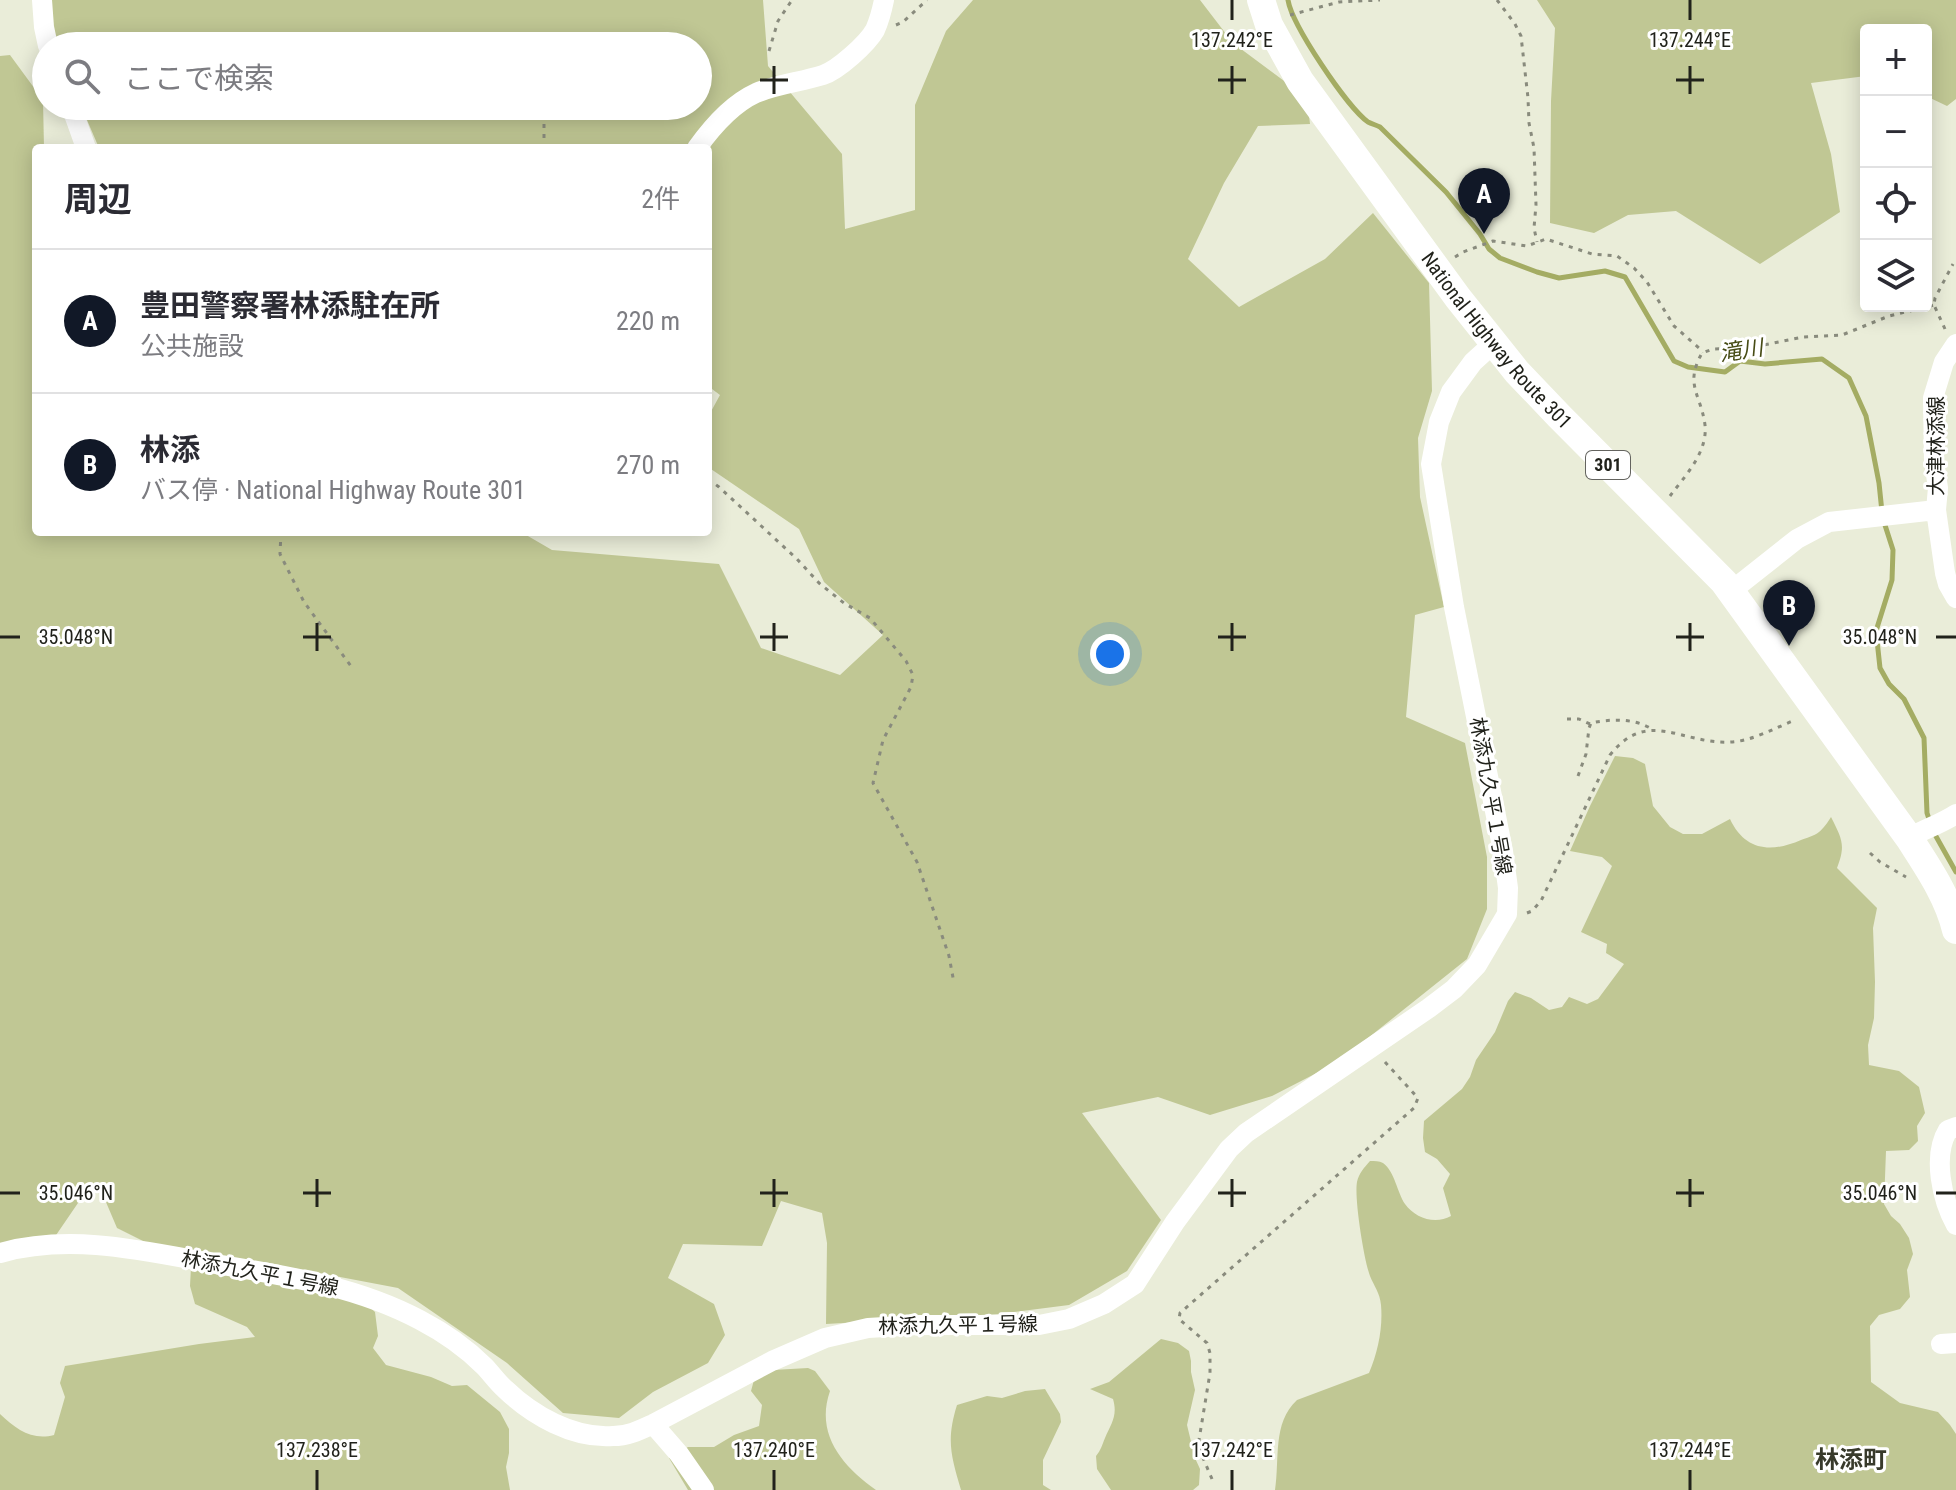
<!DOCTYPE html>
<html lang="ja">
<head>
<meta charset="utf-8">
<style>
  body { margin:0; font-family:"Roboto Condensed","Noto Sans JP",sans-serif; background:#f2f2f3; color:#2b2b33 }
  .controls { position:absolute; right:24px; top:24px; display:grid; overflow:hidden; border-radius:8px; box-shadow:0 4px 20px #0003 }
  .controls button { width:72px; height:72px; display:grid; place-items:center; padding:0; border:0; border-bottom:2px solid #e1e1e2; background:#fff; color:#2b2b33; font:40px sans-serif }
  .you { position:absolute; left:1110px; top:654px; width:28px; height:28px; margin:-20px; border:6px solid #fff; border-radius:50%; background:#1a73e8; box-shadow:0 0 0 12px #1a73e833 }
  .badge { display:grid; place-items:center; width:52px; height:52px; border-radius:50%; background:#111827; color:#fff; font-size:26px; font-weight:700 }
  .pin { position:absolute; translate:-50% -66px; filter:drop-shadow(0 2px 4px #0008) }
  .pin::after { content:''; position:absolute; top:42px; width:28px; height:24px; background:inherit; clip-path:polygon(0 0,100% 0,50% 100%) }
  .list { margin:0; padding:0; list-style:none }
  h2 { display:flex; justify-content:space-between; align-items:center; height:104px; margin:0; padding:0 32px; font-size:34px }
  h2 small { font-size:26px; font-weight:400; color:#7c7c81 }
  .list li { display:grid; grid-template-columns:52px 1fr auto; gap:24px; align-items:center; box-sizing:border-box; height:144px; padding:0 32px; border-top:2px solid #e1e1e2 }
  .list b { display:block; font-size:30px; white-space:nowrap }
  .list p { margin:0; font-size:26px; white-space:nowrap; color:#7c7c81 }
  .list em { font-size:26px; font-style:normal; color:#7c7c81 }
  .icon { flex:none; width:44px; height:44px; fill:none; stroke:currentColor; stroke-width:2; stroke-linecap:round; stroke-linejoin:round }
  .map { position:relative; flex:none; width:1956px; height:1490px; overflow:hidden }
  .search { position:absolute; background:#fff; box-shadow:0 4px 20px #0003; left:32px; top:32px; width:680px; height:88px; display:flex; align-items:center; gap:20px; box-sizing:border-box; padding:0 28px; border-radius:44px; color:#7c7c81; font-size:30px }
  .panel { position:absolute; background:#fff; box-shadow:0 4px 20px #0003; left:32px; top:144px; width:680px; height:392px; border-radius:8px }
  .map>svg:first-child { display:block }
</style>
</head>
<body>
<div class="map">
<svg width="1956" height="1490" viewBox="0 0 1956 1490">
  <rect width="100%" height="100%" fill="#eaedd9"/>
  <!-- green -->
  <path fill="#c0c794" d="M52,0H763L768,66L842,154L845,229L915,210V105L946,31L973,0H1200L1233,43L1307,98L1310,124L1258,126L1224,183L1188,259L1239,307L1325,259L1373,213L1429,283L1432,391L1418,438L1420,497L1444,607L1415,615L1406,717L1465,743L1487,857V909L1467,959L1338,1062L1272,1096L1210,1115L1158,1097L1082,1113L1161,1220L1127,1271L1069,1305L998,1314L826,1324L827,1243L822,1213L781,1201L762,1246L683,1244L668,1278L714,1304L725,1335L708,1363L653,1392L619,1418L563,1413L507,1363L398,1288L298,1269L155,1247L117,1228L100,1188L78,1203L52,1241L0,1250V56L10,55L43,100L44,148H36V374L34,376H36V532H521L552,550L719,564L761,648L840,675L883,635L824,582L799,529L708,467V417L720,395L708,386V148H99L81,106H698V46H56L50,30Z
    M1537,0H1956V99L1947,106L1926,96V30H1866V76L1811,83L1831,154L1840,212L1760,264L1676,211L1628,215L1594,233L1550,223L1551,101L1555,28Z
    M1615,756L1633,758L1645,764L1653,806L1670,827L1683,834H1702L1730,819C1745,851 1771,853 1801,840C1806,838 1814,836 1819,832C1823,829 1828,822 1831,817C1842,839 1846,845 1837,868L1877,908L1873,928L1875,982L1874,1018L1868,1045L1869,1065L1899,1071L1919,1087L1925,1113L1917,1126L1918,1141L1909,1150L1886,1151L1884,1204L1891,1216L1900,1224L1909,1238L1913,1254L1907,1270L1910,1297L1900,1309L1879,1315L1870,1326L1871,1382L1900,1403L1938,1412L1950,1425L1956,1434V1490H1275C1280,1459 1272,1423 1297,1400L1369,1373C1378,1352 1383,1328 1381,1305C1380,1293 1374,1286 1370,1276C1364,1260 1354,1198 1357,1182C1359,1173 1364,1168 1370,1161C1375,1161 1379,1161 1383,1163C1395,1172 1397,1192 1405,1204C1415,1218 1435,1225 1451,1216L1443,1188L1450,1174L1437,1159L1425,1152L1423,1138L1424,1121L1462,1089L1470,1077L1476,1060L1495,1032L1508,1001L1515,992L1531,998L1549,1010L1562,1007L1569,997L1587,1004L1598,999L1624,964L1606,953L1607,944L1581,932L1612,866L1602,857L1570,851L1590,806Z
    M191,1267L268,1280L365,1303L375,1312L378,1336L373,1348L386,1365L431,1377L452,1386L467,1385L500,1412L509,1429V1453L506,1467L510,1490H0V1414C16,1429 32,1441 54,1435L65,1397L60,1383L65,1366L199,1344L255,1337L247,1327L195,1304L190,1286Z
    M1161,1339L1178,1343L1189,1351L1191,1361V1372L1195,1390L1187,1425L1195,1458L1200,1469L1199,1485L1193,1490H1111L1097,1469L1096,1456C1101,1450 1102,1445 1105,1438C1111,1424 1118,1416 1113,1399L1090,1389L1109,1382Z
    M808,1368L815,1371L830,1391C815,1434 842,1466 876,1490H688L669,1458L688,1447H714L734,1435L759,1426L762,1405L751,1391L754,1380L773,1370Z
    M1045,1389L1060,1414L1061,1422L1043,1460V1485L1051,1490H961C951,1456 946,1440 957,1405L987,1396L1002,1398L1025,1391Z"/>
  <g fill="none" stroke-linecap="round" stroke-linejoin="round">
    <!-- stream -->
    <path stroke="#a4ac63" stroke-width="5" d="M1288,0C1292,25 1347,107 1368,122C1372,124 1376,125 1380,127L1446,192L1480,234L1489,249L1500,258L1537,272L1559,278L1605,271L1625,277L1674,361L1688,367L1725,372L1740,361L1765,364L1822,359L1849,378L1866,416L1879,483L1882,512
      M1884,522L1893,550L1892,580L1876,631L1880,668L1889,684L1904,699L1924,738L1927,813L1930,822
      M1933,831L1956,872"/>
    <!-- path -->
    <path stroke="#898b7d" stroke-width="3" stroke-dasharray="4 6" stroke-linecap="butt" d="M1497,0L1515,24L1521,36L1528,98L1529,123L1534,148L1536,205L1534,228L1537,242
      M1290,15L1339,2L1380,0
      M896,25L903,22L927,0
      M769,51L778,21L792,0
      M544,148V109
      M1455,257L1463,252L1493,241L1527,246L1546,239L1592,254L1617,256L1634,268L1647,282L1674,326L1699,348L1702,353
      M1945,329L1934,305L1935,298L1953,264
      M708,479L719,487L797,559L819,583L844,603L870,618L906,661L913,675L911,687L883,740L873,783L917,862L949,956L954,983
      M1670,496C1685,476 1708,452 1705,425C1701,394 1684,385 1702,353L1713,349L1754,347L1803,337L1842,335L1889,316L1934,305
      M281,532L280,554L304,602L353,669
      M1567,719H1579L1590,724
      M1578,776L1586,754L1589,728L1591,723C1610,719 1633,718 1650,728
      M1870,853L1880,862L1906,877
      M1527,913L1532,911L1541,901L1610,755C1648,707 1682,745 1731,742C1752,741 1775,728 1795,720
      M1212,1479L1198,1446L1210,1373V1353L1207,1343L1179,1319L1180,1313L1414,1108L1418,1098L1385,1062"/>
    <!-- minor -->
    <path stroke="#fff" stroke-width="20" d="M42,0L44,27L48,46
      M71,106L86,148
      M697,148C712,127 732,104 756,93C778,84 801,82 823,75C838,70 867,44 875,30C879,21 882,10 884,0
      M1956,344L1944,362L1933,398L1934,461L1938,488L1936,510L1945,573L1948,584L1956,598
      M1730,592L1797,539L1829,522L1936,510
      M1909,838C1924,829 1941,824 1956,814
      M1956,1127L1948,1130C1932,1156 1942,1200 1956,1225
      M0,1253C71,1233 145,1251 216,1264C287,1276 356,1286 420,1320C443,1332 466,1348 484,1366C491,1373 497,1382 505,1389C532,1415 573,1439 613,1436C628,1436 640,1430 653,1424L772,1361L825,1338L868,1328L918,1325H1039L1069,1319L1104,1304L1135,1284L1175,1222L1229,1149L1246,1133L1429,1008L1454,989L1477,965L1507,914L1508,888L1503,851L1454,607L1431,464L1439,422L1451,392L1473,362L1495,342
      M1941,1344L1956,1343
      M653,1424L679,1454L704,1490"/>
    <!-- highway -->
    <path stroke="#fff" stroke-width="28" id="s1" d="M1261,0L1269,25L1300,81L1458,298L1517,372L1559,416L1724,582L1909,838C1927,866 1948,896 1956,930"/>
  </g>
  <!-- ticks -->
  <path fill="none" stroke="#21221b" stroke-width="3" d="M1232,0V20M1690,0V20M774,66V94M1232,66V94M1690,66V94M760,80H788M1218,80H1246M1676,80H1704M317,623V651M774,623V651M1232,623V651M1690,623V651M0,637H20M303,637H331M760,637H788M1218,637H1246M1676,637H1704M1936,637H1956M317,1179V1207M774,1179V1207M1232,1179V1207M1690,1179V1207M0,1193H20M303,1193H331M760,1193H788M1218,1193H1246M1676,1193H1704M1936,1193H1956M317,1470V1490M774,1470V1490M1232,1470V1490M1690,1470V1490"/>
  <g text-anchor="middle" stroke-width="6" stroke-linejoin="round" paint-order="stroke">
    <!-- shield labels -->
    <rect fill="#fff" stroke="#64645f" stroke-width="2" x="1586" y="451" width="44" height="28" rx="6"/>
    <g font-size="18" font-weight="bold" fill="#21221b">
      <text x="1608" y="471">301</text>
    </g>
    <!-- street labels -->
    <g font-size="20" fill="#21221b" stroke="#fff">
      <text dy="7" stroke="none"><textPath href="#s1" startOffset="416">National Highway Route 301</textPath></text>
      <text transform="translate(1936 446) rotate(-90)" y="7">大津林添線</text>
      <text transform="translate(1491 796) rotate(80)" y="7">林添九久平１号線</text>
      <text transform="translate(260 1273) rotate(11)" y="7">林添九久平１号線</text>
      <text transform="translate(958 1325) rotate(-1)" y="7">林添九久平１号線</text>
    </g>
    <!-- water labels -->
    <g font-size="22" font-style="italic" fill="#474c15" stroke="#fff">
      <text transform="translate(1741 350) rotate(-9)" y="8">滝川</text>
    </g>
    <!-- quarter labels -->
    <g font-size="24" font-weight="bold" fill="#383a2b" stroke="#fff">
      <text x="1851" y="1468">林添町</text>
    </g>
  </g>
  <g font-size="20" text-anchor="middle" fill="#21221b" stroke="#fff" stroke-width="6" stroke-linejoin="round" paint-order="stroke">
    <text x="1232" y="47">137.242°E</text>
    <text x="1690" y="47">137.244°E</text>
    <text x="76" y="644">35.048°N</text>
    <text x="1880" y="644">35.048°N</text>
    <text x="76" y="1200">35.046°N</text>
    <text x="1880" y="1200">35.046°N</text>
    <text x="317" y="1457">137.238°E</text>
    <text x="774" y="1457">137.240°E</text>
    <text x="1232" y="1457">137.242°E</text>
    <text x="1690" y="1457">137.244°E</text>
  </g>
</svg>
<div class="controls">
<button>+</button>
<button>−</button>
<button><svg class="icon" aria-label="locate" viewBox="0 0 24 24"><circle cx="12" cy="12" r="6"/><path d="M12 2v4M12 18v4M2 12h4M18 12h4"/></svg></button>
<button><svg class="icon" aria-label="layers" viewBox="0 0 24 24"><path d="M12 4l9 5-9 5-9-5zM3 14l9 5 9-5"/></svg></button>
</div>
<div class="you"></div>
<div class="pin badge" style="left:1484px;top:234px">A</div>
<div class="pin badge" style="left:1789px;top:646px">B</div>
<div class="search"><svg class="icon" aria-label="search" viewBox="0 0 24 24"><circle cx="10" cy="10" r="6"/><path d="M15 15l6 6"/></svg>ここで検索</div>
<section class="panel">
<h2>周辺<small>2件</small></h2>
<ul class="list">
<li><span class="badge">A</span><div><b>豊田警察署林添駐在所</b><p>公共施設</p></div><em>220 m</em></li>
<li><span class="badge">B</span><div><b>林添</b><p>バス停 · National Highway Route 301</p></div><em>270 m</em></li>
</ul>
</section>
</div>
</body>
</html>
